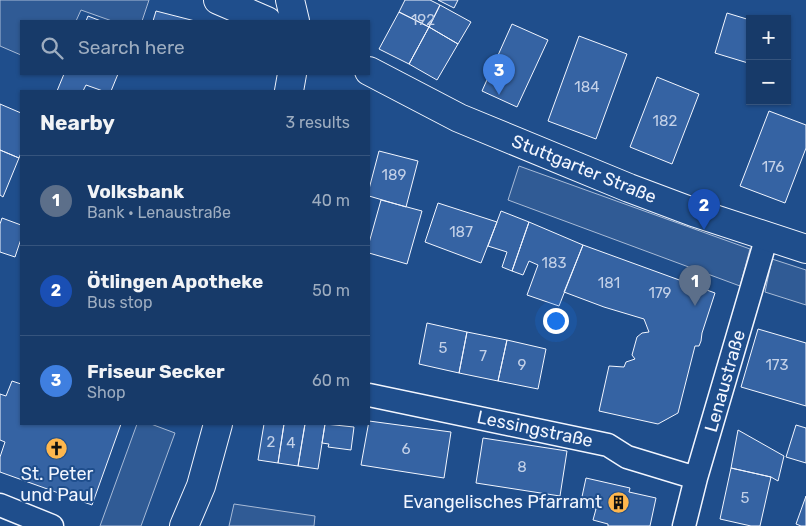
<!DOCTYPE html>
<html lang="en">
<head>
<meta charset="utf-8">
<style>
  body { margin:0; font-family:Rubik,sans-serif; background:#244571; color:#f1f3f6 }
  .controls { position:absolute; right:15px; top:15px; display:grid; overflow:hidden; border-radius:0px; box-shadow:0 1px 4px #0004 }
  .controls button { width:45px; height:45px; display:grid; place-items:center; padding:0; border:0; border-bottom:1px solid #36547d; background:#173a69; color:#f1f3f6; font:25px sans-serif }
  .you { position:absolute; left:555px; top:320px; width:18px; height:18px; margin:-12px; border:4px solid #fff; border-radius:50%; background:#1a73e8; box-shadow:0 0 0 8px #1a73e833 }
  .badge { display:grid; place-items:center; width:32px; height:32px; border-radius:50%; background:#ffb74d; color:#fff; font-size:16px; font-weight:700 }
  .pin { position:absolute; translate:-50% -41px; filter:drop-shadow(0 1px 2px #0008) }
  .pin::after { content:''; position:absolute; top:26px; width:18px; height:15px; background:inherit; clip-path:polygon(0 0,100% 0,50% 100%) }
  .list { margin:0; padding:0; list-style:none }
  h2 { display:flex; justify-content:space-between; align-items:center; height:65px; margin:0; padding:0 20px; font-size:21px }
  h2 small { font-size:16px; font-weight:400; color:#9eadc0 }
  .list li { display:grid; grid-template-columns:32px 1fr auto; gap:15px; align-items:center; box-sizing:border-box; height:90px; padding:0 20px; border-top:1px solid #36547d }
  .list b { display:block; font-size:19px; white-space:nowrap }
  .list p { margin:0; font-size:16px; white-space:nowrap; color:#9eadc0 }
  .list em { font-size:16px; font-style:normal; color:#9eadc0 }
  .icon { flex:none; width:28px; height:28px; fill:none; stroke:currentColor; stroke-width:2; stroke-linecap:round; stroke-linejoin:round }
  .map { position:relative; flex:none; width:806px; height:526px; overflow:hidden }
  .search { position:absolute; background:#173a69; box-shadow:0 1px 4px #0004; left:20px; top:20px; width:350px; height:55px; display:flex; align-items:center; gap:12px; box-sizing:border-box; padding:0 18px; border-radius:0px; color:#9eadc0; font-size:19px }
  .panel { position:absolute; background:#173a69; box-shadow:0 1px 4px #0004; left:20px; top:90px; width:350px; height:335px; border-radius:0px }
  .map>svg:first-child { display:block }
</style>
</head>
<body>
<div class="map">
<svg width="806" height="526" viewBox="0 0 806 526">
  <rect width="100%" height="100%" fill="#1f4e8c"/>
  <!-- built -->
  <path fill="#305b95" stroke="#a8bbd7" d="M0,0H149L142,21H112L81,10L76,21H21V55L0,46Z
    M519,166L750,249L740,286L508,200Z
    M772,259L806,270V305L765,292Z
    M137,424H151L175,433L141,526H100Z
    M234,504L315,516L314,526H229Z"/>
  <!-- building -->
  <path fill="#3563a3" stroke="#f2f6ff" d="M405,0H430L440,5L429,27L399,12Z
    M438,0H458L454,8Z
    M440,5L471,22L458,44L429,27Z
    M156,11L195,21H153Z
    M399,12L429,27L409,64L379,49Z
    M727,13L750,20V57L748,63L715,53Z
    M88,16L101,21H86Z
    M512,24L548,40L517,107L482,91Z
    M429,27L458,44L437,80L409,64Z
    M579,36L627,54L596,139L548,121Z
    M64,74H118L111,91H103L86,85L83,91H57Z
    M657,77L699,94L672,164L630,147Z
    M0,104L21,113V153L19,158L0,150Z
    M769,111L806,125V148L785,203L740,186Z
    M0,150L19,158L3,197L0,195Z
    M379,151L418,161L406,207L369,196V189Z
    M381,200L422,211L407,264L369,253V243Z
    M438,203L497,222L481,263L425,242Z
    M501,211L529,222L512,271L502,267L507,252L488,246Z
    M2,218L21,225V239L15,257L0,252V224Z
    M529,222L583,245L559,306L527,295L538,265L529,261L523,275L512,271Z
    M583,245L715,293L702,333L701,341L699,346H695L678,413L658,424L599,411L609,366L624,367L626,362L635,359L632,355L637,337L642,333L649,332L644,319L604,307L564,292Z
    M427,323L467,332L459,373L419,364Z
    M758,329L806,343V406L741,387Z
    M467,332L507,340L498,381L459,373Z
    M507,340L546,349L538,389L498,381Z
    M12,381L21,384V424H121L92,505L0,472V457L5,442L0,440V394L6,396Z
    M369,421L451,432L444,478L361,465Z
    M264,424H284L278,463L258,460Z
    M284,424H305L298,466L278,463Z
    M305,424H325L318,469L298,466Z
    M325,424L354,427L351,450L328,447L329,444L322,443Z
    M796,425L806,428V463L786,457Z
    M738,430L784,456L778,481L771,477L731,468Z
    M483,438L567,451L560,496L476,483Z
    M731,468L771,477L760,526H751L720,519Z
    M586,478L630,488L629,492L656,498L650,526H608V524L593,520L596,509L580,506Z
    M806,496V526H801L796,524Z"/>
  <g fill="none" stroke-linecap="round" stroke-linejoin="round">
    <defs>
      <path id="street" d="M369,395L608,445L627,457L696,478
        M0,505L52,526
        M684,526L696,478L767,236"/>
      <path id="secondary" d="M218,0L267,21
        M290,0L295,21
        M369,71L459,118L629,188L693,212L806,249
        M289,91L292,74
        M184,526L201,486L218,424"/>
    </defs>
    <!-- street casing -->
    <use href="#street" stroke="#f2f6ff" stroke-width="25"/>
    <!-- secondary casing -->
    <use href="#secondary" stroke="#f2f6ff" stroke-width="30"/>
    <!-- street -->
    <use href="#street" stroke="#1f4e8c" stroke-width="22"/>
    <!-- secondary -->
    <use href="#secondary" stroke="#1f4e8c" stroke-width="28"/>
  </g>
  <!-- icons -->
  <defs>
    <symbol id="church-disc" viewBox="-11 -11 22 22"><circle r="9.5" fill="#ffb74d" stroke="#1f4e8c"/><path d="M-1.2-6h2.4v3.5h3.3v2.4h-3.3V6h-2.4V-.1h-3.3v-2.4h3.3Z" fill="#111"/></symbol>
    <symbol id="building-disc" viewBox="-11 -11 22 22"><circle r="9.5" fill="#ffb74d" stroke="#1f4e8c"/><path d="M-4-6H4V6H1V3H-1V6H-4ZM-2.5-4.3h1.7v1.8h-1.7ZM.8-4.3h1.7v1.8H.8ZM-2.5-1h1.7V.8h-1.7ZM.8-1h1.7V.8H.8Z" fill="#111"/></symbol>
  </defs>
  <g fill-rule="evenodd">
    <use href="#church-disc" x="44" y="436" width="25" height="25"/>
    <use href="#building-disc" x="606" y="490" width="25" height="25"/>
  </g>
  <g text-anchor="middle" stroke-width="4" stroke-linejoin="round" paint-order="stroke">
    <!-- number labels -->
    <g font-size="15" fill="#c3d1e8">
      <text x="423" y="25">192</text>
      <text x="587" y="92">184</text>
      <text x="665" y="126">182</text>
      <text x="773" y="172">176</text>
      <text x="394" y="180">189</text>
      <text x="461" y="237">187</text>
      <text x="554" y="268">183</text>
      <text x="609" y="288">181</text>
      <text x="660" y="298">179</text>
      <text x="443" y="353">5</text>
      <text x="483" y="361">7</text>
      <text x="522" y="370">9</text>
      <text x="777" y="370">173</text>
      <text x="271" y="447">2</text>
      <text x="291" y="448">4</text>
      <text x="406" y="454">6</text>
      <text x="522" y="472">8</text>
      <text x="745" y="503">5</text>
    </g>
    <!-- street labels -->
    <g font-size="18" fill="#f2f6ff" stroke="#1f4e8c">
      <text transform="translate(584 169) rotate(22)" y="6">Stuttgarter Straße</text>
      <text transform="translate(725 381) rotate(-74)" y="6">Lenaustraße</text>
      <text transform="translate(535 429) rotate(12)" y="6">Lessingstraße</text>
    </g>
    <!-- poi labels -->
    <g font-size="18" fill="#f2f6ff" stroke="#1f4e8c">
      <text x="57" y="480">St. Peter<tspan x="57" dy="21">und Paul</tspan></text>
      <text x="602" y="508" text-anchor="end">Evangelisches Pfarramt</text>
    </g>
  </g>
</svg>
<div class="controls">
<button>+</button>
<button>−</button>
</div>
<div class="you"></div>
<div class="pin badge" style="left:695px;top:306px;background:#5c6f8a">1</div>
<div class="pin badge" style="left:704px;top:230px;background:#1a4fb4">2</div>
<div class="pin badge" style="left:499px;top:95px;background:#3f7fe0">3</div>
<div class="search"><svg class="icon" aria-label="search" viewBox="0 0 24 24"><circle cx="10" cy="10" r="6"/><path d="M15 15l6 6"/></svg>Search here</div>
<section class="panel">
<h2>Nearby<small>3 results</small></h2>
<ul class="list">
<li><span class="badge" style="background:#5c6f8a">1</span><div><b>Volksbank</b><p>Bank · Lenaustraße</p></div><em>40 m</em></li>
<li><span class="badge" style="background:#1a4fb4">2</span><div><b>Ötlingen Apotheke</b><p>Bus stop</p></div><em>50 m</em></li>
<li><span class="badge" style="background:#3f7fe0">3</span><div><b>Friseur Secker</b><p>Shop</p></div><em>60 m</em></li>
</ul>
</section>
</div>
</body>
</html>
